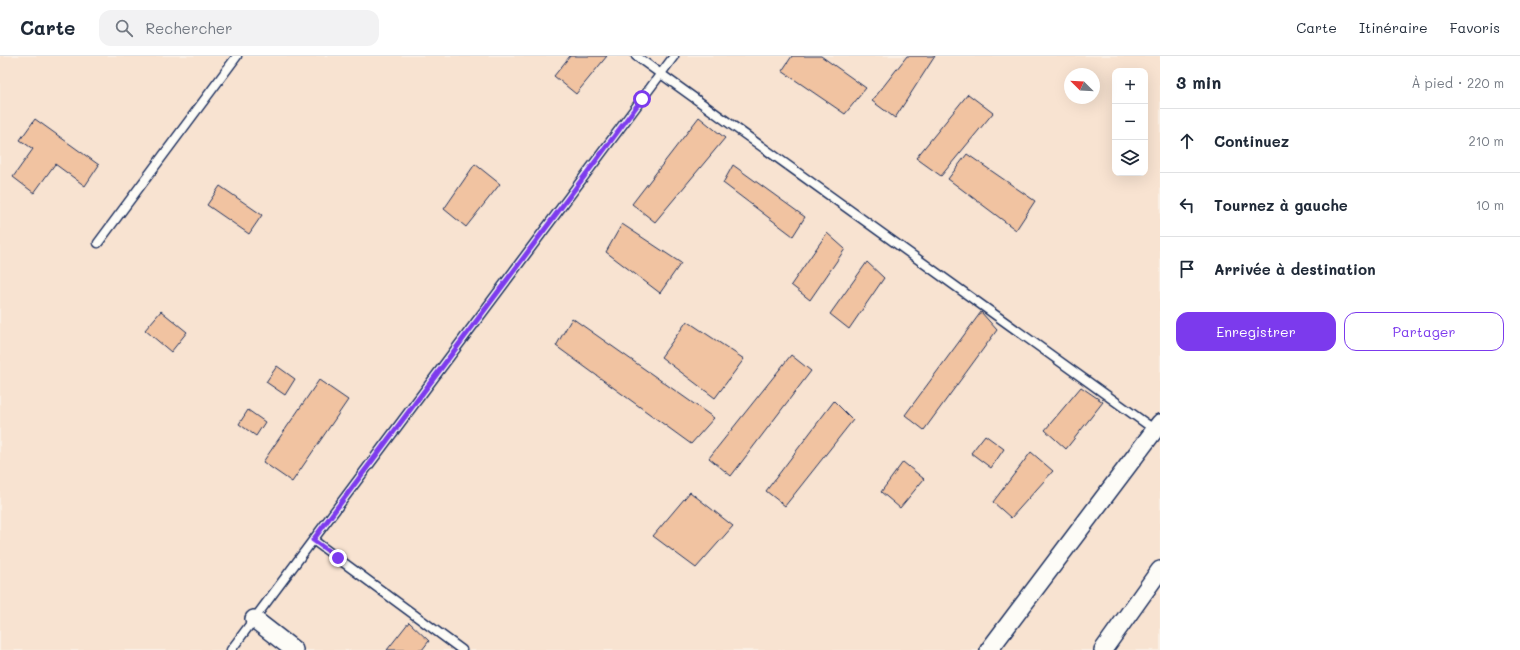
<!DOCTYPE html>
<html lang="fr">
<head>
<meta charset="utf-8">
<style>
  body { margin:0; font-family:Mali,sans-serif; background:#f2f2f3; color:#1f2937 }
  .controls { position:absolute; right:12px; top:12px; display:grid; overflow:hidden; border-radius:8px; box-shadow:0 4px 16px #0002 }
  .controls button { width:36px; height:36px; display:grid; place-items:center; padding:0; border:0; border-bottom:1px solid #e0e1e3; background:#fff; color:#1f2937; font:20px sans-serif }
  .compass { position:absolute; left:1064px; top:12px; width:36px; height:36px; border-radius:50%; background:#fff; box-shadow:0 4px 16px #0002; rotate:294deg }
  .stop { position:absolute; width:12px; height:12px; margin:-9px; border:3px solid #7c3aed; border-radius:50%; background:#fff }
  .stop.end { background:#7c3aed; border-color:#fff; box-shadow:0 1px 4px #0008 }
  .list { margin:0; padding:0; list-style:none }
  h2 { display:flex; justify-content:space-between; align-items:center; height:52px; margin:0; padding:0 16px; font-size:17px }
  h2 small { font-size:13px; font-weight:400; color:#747a83 }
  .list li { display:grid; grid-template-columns:26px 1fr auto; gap:12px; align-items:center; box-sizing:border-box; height:64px; padding:0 16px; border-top:1px solid #e0e1e3 }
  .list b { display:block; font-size:15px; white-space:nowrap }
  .list em { font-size:13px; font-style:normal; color:#747a83 }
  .actions { display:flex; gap:8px; padding:12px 16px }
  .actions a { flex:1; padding:9px 0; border:1px solid #7c3aed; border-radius:12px; text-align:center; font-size:14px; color:#7c3aed }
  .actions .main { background:#7c3aed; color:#fff }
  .icon { flex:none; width:22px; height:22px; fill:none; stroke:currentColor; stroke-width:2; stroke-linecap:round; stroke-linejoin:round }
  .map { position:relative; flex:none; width:1160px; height:594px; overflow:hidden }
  header { display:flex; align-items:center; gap:24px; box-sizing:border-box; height:56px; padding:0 20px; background:#fff; border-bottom:1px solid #e0e1e3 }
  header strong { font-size:19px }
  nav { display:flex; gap:22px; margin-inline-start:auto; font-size:14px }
  .search { width:280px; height:36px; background:#f2f2f3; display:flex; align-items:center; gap:10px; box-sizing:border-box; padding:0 14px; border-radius:12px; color:#747a83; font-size:15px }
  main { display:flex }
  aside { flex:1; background:#fff }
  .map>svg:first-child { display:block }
</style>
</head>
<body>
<header>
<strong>Carte</strong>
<div class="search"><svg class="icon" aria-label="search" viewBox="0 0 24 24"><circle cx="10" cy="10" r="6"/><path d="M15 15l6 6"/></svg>Rechercher</div>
<nav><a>Carte</a><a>Itinéraire</a><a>Favoris</a></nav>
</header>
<main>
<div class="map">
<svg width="1160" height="594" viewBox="0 0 1160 594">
  <rect width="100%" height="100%" fill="#fbf1e6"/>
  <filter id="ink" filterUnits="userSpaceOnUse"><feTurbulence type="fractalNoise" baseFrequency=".025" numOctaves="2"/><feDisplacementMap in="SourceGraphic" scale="8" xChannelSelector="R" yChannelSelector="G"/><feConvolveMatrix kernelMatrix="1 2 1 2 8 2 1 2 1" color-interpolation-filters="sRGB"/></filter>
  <g filter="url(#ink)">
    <!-- built -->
    <path fill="#f8e3d1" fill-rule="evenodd" d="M0,0H1160V594H0ZM1115,15H1145V117H1115ZM1070,18H1094V42H1070Z"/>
    <!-- building -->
    <path fill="#f1c3a1" stroke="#1b2f5e" d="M570,0H607L576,38L554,20Z
      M792,0H821L866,32L845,58L782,15Z
      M907,0H935L895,62L872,45Z
      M968,38L993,57L941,120L916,102Z
      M699,61L725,82L655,166L632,148Z
      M35,63L99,109L85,130L55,108L34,137L13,121L33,93L20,84Z
      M967,98L1035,145L1016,174L948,123Z
      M475,108L500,128L466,171L444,153Z
      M733,109L805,161L793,180L723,127Z
      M220,130L262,159L249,178L207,149Z
      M622,168L681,207L660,237L606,196Z
      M827,177L845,193L810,244L791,229Z
      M867,206L884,222L849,273L830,258Z
      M161,255L187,276L171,296L145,274Z
      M981,256L997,274L924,374L905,359Z
      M572,262L714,362L691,388L556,290Z
      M687,265L744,303L715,342L661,301Z
      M791,299L811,315L731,420L709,402Z
      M277,310L295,323L285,339L266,326Z
      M319,324L348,344L292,426L263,406Z
      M1081,331L1103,346L1066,393L1045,374Z
      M834,345L853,364L785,450L766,435Z
      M248,354L265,366L256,380L239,368Z
      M985,379L1004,393L991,412L971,397Z
      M1031,396L1053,415L1011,462L993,446Z
      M903,406L924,423L900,452L881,436Z
      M690,436L733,470L696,512L653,480Z
      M409,566L429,585L422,594H387Z"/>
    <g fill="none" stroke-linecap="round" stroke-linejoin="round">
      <defs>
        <path id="service" d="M636,0L1155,374
          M98,187L237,0
          M313,484L462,594
          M231,594L674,0"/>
        <path id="minor" d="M254,563L294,594
          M989,594L1160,367
          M1103,594L1160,514"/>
      </defs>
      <!-- service casing -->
      <use href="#service" stroke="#1b2f5e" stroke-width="11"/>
      <!-- minor casing -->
      <use href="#minor" stroke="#1b2f5e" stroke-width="20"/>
      <!-- service -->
      <use href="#service" stroke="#fdfcf7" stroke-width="8"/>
      <!-- minor -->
      <use href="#minor" stroke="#fdfcf7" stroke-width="17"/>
    </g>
  </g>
  <g fill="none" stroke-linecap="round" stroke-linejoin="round" filter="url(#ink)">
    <!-- route -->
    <path stroke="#7c3aed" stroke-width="5" d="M338,502L313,484L642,43"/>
  </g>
</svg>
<div class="controls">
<button>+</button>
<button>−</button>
<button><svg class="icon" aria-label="layers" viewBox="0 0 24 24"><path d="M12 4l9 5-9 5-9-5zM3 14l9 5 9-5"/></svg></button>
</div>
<svg class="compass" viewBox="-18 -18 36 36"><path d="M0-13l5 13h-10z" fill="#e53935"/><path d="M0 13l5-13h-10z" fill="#747a83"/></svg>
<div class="stop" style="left:642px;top:43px"></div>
<div class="stop end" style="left:338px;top:502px"></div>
</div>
<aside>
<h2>3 min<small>À pied · 220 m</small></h2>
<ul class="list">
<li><svg class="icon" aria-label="ahead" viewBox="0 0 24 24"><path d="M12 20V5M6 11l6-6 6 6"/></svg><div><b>Continuez</b></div><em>210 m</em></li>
<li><svg class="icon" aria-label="left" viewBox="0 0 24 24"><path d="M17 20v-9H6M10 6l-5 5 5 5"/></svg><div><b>Tournez à gauche</b></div><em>10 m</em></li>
<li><svg class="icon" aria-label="arrive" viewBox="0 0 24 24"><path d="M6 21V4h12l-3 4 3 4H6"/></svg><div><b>Arrivée à destination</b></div></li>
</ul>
<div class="actions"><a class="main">Enregistrer</a><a>Partager</a></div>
</aside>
</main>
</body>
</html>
